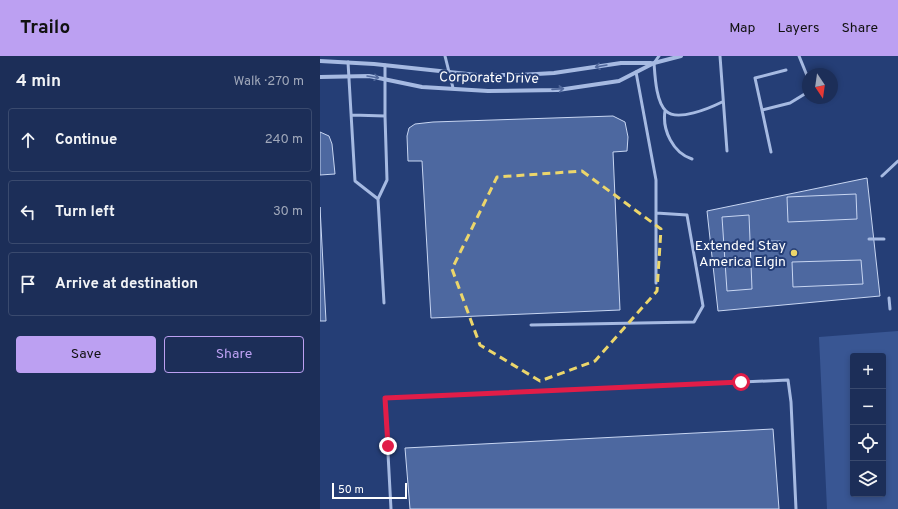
<!DOCTYPE html>
<html lang="en">
<head>
<meta charset="utf-8">
<style>
  body { margin:0; font-family:Overpass,sans-serif; background:#293a61; color:#f1f3f6 }
  .controls { position:absolute; right:12px; bottom:12px; display:grid; overflow:hidden; border-radius:4px; box-shadow:0 2px 6px #0003 }
  .controls button { width:36px; height:36px; display:grid; place-items:center; padding:0; border:0; border-bottom:1px solid #3a4a6e; background:#1c2e58; color:#f1f3f6; font:20px sans-serif }
  .compass { position:absolute; left:482px; top:12px; width:36px; height:36px; border-radius:50%; background:#1c2e58; box-shadow:0 2px 6px #0003; rotate:167deg }
  .scale { position:absolute; left:12px; bottom:10px; width:75px; box-sizing:border-box; padding-left:4px; border:2px solid #fff; border-top:0; font-size:11px; line-height:14px; white-space:nowrap; color:#fff; -webkit-text-stroke:3px #253e76; paint-order:stroke }
  .stop { position:absolute; width:12px; height:12px; margin:-9px; border:3px solid #e11d48; border-radius:50%; background:#fff }
  .stop.end { background:#e11d48; border-color:#fff; box-shadow:0 1px 4px #0008 }
  .list { margin:0; padding:0; list-style:none }
  h2 { display:flex; justify-content:space-between; align-items:center; height:52px; margin:0; padding:0 16px; font-size:17px }
  h2 small { font-size:13px; font-weight:400; color:#a0a8ba }
  .list li { display:grid; grid-template-columns:26px 1fr auto; gap:12px; align-items:center; box-sizing:border-box; height:64px; margin:0 8px 8px; padding:0 8px; border:1px solid #3a4a6e; border-radius:4px }
  .list b { display:block; font-size:15px; white-space:nowrap }
  .list em { font-size:13px; font-style:normal; color:#a0a8ba }
  .actions { display:flex; gap:8px; padding:12px 16px }
  .actions a { flex:1; padding:9px 0; border:1px solid #bca0f2; border-radius:4px; text-align:center; font-size:14px; color:#bca0f2 }
  .actions .main { background:#bca0f2; color:#111 }
  .icon { flex:none; width:22px; height:22px; fill:none; stroke:currentColor; stroke-width:2; stroke-linecap:round; stroke-linejoin:round }
  .map { position:relative; flex:none; width:578px; height:453px; overflow:hidden }
  header { display:flex; align-items:center; gap:24px; box-sizing:border-box; height:56px; padding:0 20px; background:#bca0f2; color:#111 }
  header strong { font-size:19px }
  nav { display:flex; gap:22px; margin-inline-start:auto; font-size:14px }
  main { display:flex }
  aside { flex:1; background:#1c2e58 }
  .map>svg:first-child { display:block }
</style>
</head>
<body>
<header>
<strong>Trailo</strong>
<nav><a>Map</a><a>Layers</a><a>Share</a></nav>
</header>
<main>
<aside>
<h2>4 min<small>Walk · 270 m</small></h2>
<ul class="list">
<li><svg class="icon" aria-label="ahead" viewBox="0 0 24 24"><path d="M12 20V5M6 11l6-6 6 6"/></svg><div><b>Continue</b></div><em>240 m</em></li>
<li><svg class="icon" aria-label="left" viewBox="0 0 24 24"><path d="M17 20v-9H6M10 6l-5 5 5 5"/></svg><div><b>Turn left</b></div><em>30 m</em></li>
<li><svg class="icon" aria-label="arrive" viewBox="0 0 24 24"><path d="M6 21V4h12l-3 4 3 4H6"/></svg><div><b>Arrive at destination</b></div></li>
</ul>
<div class="actions"><a class="main">Save</a><a>Share</a></div>
</aside>
<div class="map">
<svg width="578" height="453" viewBox="0 0 578 453">
  <rect width="100%" height="100%" fill="#253e76"/>
  <!-- green -->
  <path fill="#395693" fill-rule="evenodd" d="M578,275V453H507L499,281ZM533,300H563V438H533Z"/>
  <!-- building -->
  <path fill="#4d68a0" stroke="#c8d6f2" d="M293,60L305,66L308,81L307,95L293,96L300,254L111,262L102,105H88L87,80L89,72L95,68L113,66Z
    M0,76L9,80L12,88L15,118L0,119Z
    M547,122L560,240L398,255L387,155Z
    M536,138L537,163L468,166L467,141Z
    M0,151L6,265H0Z
    M429,159L432,233L407,235L402,161Z
    M541,204L543,228L473,231L472,206Z
    M453,373L459,453H90L85,392Z"/>
  <g fill="none" stroke-linecap="round" stroke-linejoin="round">
    <!-- lane -->
    <path stroke="#a6bae2" stroke-width="3" d="M125,0L133,32
      M339,0L334,7C335,20 336,46 346,55C357,66 390,52 402,46
      M400,0L407,95
      M479,0L488,22
      M28,6L35,125L58,143L64,247
      M316,16L336,124V227
      M442,54L435,22L466,14
      M345,55C342,74 353,97 372,103
      M32,59L65,60
      M451,96L442,54L470,47L488,36
      M562,120L578,105
      M58,143L67,124L65,60V9
      M549,183H564
      M448,186H460
      M569,242L570,253
      M211,269L374,266L383,250L367,159L336,157
      M71,453L65,342L468,324L471,346L476,453"/>
    <!-- street -->
    <path stroke="#a6bae2" stroke-width="4" d="M0,5L54,8L157,19H199L234,17L301,7H331
      M0,21L49,20L102,31L168,35L238,34L299,25L334,7L361,0"/>
  </g>
  <!-- one-way arrows -->
  <defs><path id="oneway-shaft" d="M-6 0H5M1.5-3L5.5 0L1.5 3" fill="none" stroke-width="1.6" stroke-linecap="round" stroke-linejoin="round"/></defs>
  <g stroke="#52699c">
    <use href="#oneway-shaft" transform="translate(281 10) rotate(170)"/>
    <use href="#oneway-shaft" transform="translate(53 21) rotate(9)"/>
    <use href="#oneway-shaft" transform="translate(238 33) rotate(-4)"/>
  </g>
  <g fill="none" stroke-linecap="round" stroke-linejoin="round">
    <!-- route -->
    <path stroke="#e11d48" stroke-width="5" d="M68,390L65,342L421,326"/>
  </g>
  <!-- marked area -->
  <path fill="none" stroke="#ecd66b" stroke-width="3" stroke-dasharray="8 5" stroke-linejoin="round" d="M262,115L341,173L337,235L275,305L220,325L160,289L132,213L177,121Z"/>
  <!-- markers -->
  <circle fill="#ecd66b" stroke="#253e76" stroke-width="1.5" cx="474" cy="197" r="4"/>
  <g text-anchor="middle" stroke-width="4" stroke-linejoin="round" paint-order="stroke">
    <!-- street labels -->
    <g font-size="14" fill="#fff" stroke="#253e76">
      <text transform="translate(169 21) rotate(1)" y="5">Corporate Drive</text>
    </g>
    <!-- poi labels -->
    <g font-size="14" fill="#fff" stroke="#253e76" text-anchor="end">
      <text x="466" y="194">Extended Stay<tspan x="466" dy="16">America Elgin</tspan></text>
    </g>
  </g>
</svg>
<div class="controls">
<button>+</button>
<button>−</button>
<button><svg class="icon" aria-label="locate" viewBox="0 0 24 24"><circle cx="12" cy="12" r="6"/><path d="M12 2v4M12 18v4M2 12h4M18 12h4"/></svg></button>
<button><svg class="icon" aria-label="layers" viewBox="0 0 24 24"><path d="M12 4l9 5-9 5-9-5zM3 14l9 5 9-5"/></svg></button>
</div>
<svg class="compass" viewBox="-18 -18 36 36"><path d="M0-13l5 13h-10z" fill="#e53935"/><path d="M0 13l5-13h-10z" fill="#a0a8ba"/></svg>
<div class="scale">50 m</div>
<div class="stop" style="left:421px;top:326px"></div>
<div class="stop end" style="left:68px;top:390px"></div>
</div>
</main>
</body>
</html>
